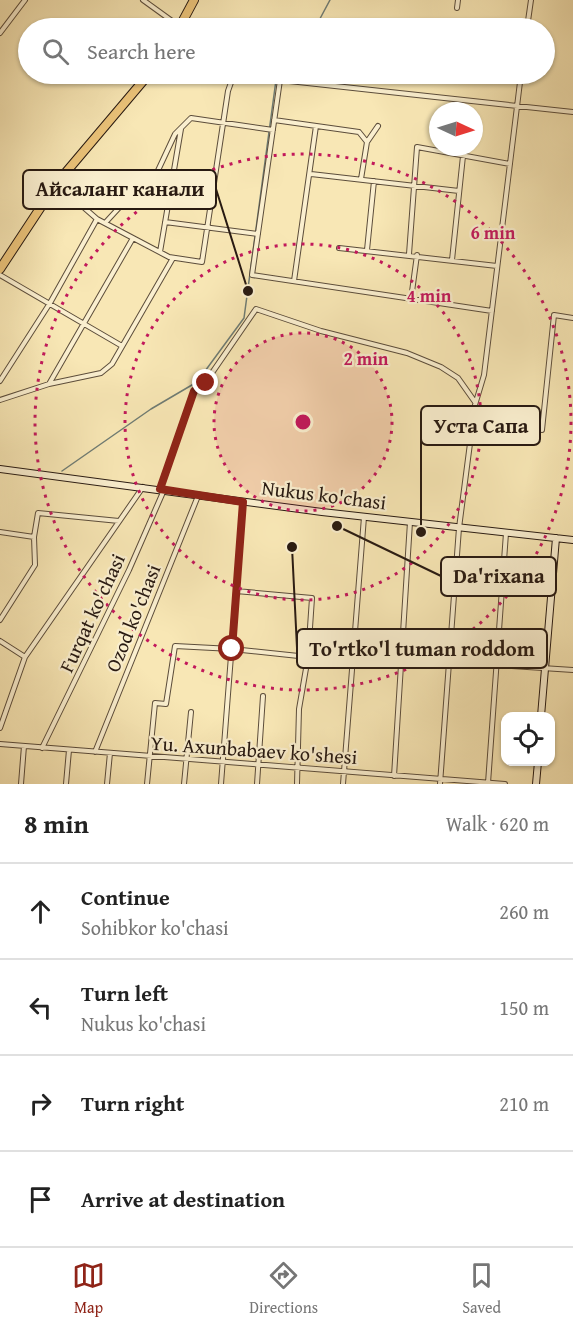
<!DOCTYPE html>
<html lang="en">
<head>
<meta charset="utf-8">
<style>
  body { margin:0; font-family:"Gentium Book Plus",serif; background:#f6f6f6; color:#222 }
  .controls { position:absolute; right:18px; bottom:18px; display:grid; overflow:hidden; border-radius:12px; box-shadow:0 2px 4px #0004 }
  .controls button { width:54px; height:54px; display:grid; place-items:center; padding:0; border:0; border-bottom:2px solid #e0e0e0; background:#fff; color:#222; font:30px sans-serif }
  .compass { position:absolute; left:429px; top:102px; width:54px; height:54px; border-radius:50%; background:#fff; box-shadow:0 2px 4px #0004; rotate:94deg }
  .stop { position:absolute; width:18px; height:18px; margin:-14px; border:4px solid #8f2418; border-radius:50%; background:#fff }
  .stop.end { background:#8f2418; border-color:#fff; box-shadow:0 2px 6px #0008 }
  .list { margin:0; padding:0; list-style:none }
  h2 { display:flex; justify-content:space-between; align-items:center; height:78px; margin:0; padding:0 24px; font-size:26px }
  h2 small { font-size:20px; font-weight:400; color:#767676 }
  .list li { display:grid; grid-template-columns:39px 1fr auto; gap:18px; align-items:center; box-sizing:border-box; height:96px; padding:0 24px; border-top:2px solid #e0e0e0 }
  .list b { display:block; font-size:22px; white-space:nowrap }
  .list p { margin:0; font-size:20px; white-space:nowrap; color:#767676 }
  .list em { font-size:20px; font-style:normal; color:#767676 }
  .icon { flex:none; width:33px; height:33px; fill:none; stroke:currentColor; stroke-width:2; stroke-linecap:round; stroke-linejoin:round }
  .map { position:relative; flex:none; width:573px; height:784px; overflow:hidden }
  .search { position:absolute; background:#fff; box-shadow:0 2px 4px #0004; left:18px; right:18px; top:18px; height:66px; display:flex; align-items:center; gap:15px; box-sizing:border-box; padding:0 21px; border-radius:33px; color:#767676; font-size:22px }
  .sheet { height:462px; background:#fff }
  nav { display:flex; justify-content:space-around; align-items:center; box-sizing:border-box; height:84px; border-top:2px solid #e0e0e0; background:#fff; font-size:16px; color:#767676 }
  nav a { display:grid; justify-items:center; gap:3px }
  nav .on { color:#8f2418 }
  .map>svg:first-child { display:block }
</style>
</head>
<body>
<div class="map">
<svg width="573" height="784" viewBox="0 0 573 784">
  <rect width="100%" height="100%" fill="#f8e7b5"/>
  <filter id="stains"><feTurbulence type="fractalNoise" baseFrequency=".00333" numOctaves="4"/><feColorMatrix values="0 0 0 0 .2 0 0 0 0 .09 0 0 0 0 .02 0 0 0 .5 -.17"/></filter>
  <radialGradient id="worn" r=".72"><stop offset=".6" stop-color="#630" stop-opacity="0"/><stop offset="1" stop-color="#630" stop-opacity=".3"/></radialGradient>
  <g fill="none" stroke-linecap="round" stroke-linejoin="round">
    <!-- stream -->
    <path stroke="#6f7c74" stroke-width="1.5" d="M315,28L330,0
      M62,471L151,409L197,382L244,318L276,80L281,74"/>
    <defs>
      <path id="street" d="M143,0L179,26
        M457,8L458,0
        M184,21L199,28
        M527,28L531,0
        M0,33L25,0
        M274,120L359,132L367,142
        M311,174L459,191
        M361,179L367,142L378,126
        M57,184L97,219L169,257L202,262L228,91L234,74
        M165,222L258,234
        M105,223L140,185L154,179L175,134L191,118L273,130
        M339,248L497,266
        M367,250L374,181
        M160,252L181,129
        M409,254L417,147L510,164
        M452,260L463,156
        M0,275L122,346
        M294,281L316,126
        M411,299L417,255
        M492,311L252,275L280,80L573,112
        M0,381L50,303L97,219
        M49,384L101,373L112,364L173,258
        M0,400L49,384L133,238
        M542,430L554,315L573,318
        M160,489L194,391L205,383L256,309L321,331L407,353L441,367L458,378L475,402
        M0,532L34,537L38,513L119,521
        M236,591L312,598L308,657L299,709L297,784
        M0,620L35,565L34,537
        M0,641L25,657
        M0,728L25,657L143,487
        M0,744L505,784
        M42,748L129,570L164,490
        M95,752L198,496
        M394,776L410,522
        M488,783L506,533
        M21,784L24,746
        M66,784L69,750
        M107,784L110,753
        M147,784L155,703L166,704L175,646L232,649L308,657L312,653L573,670
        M184,784L191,712
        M221,784L243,502
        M257,784L263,696
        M343,784L364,517
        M440,784L459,528L475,405L484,375L521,74"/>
      <path id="secondary" d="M0,469L322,512L573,540
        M541,716L556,538
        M536,784L538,762"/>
      <path id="highway" d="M179,28L194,0
        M0,269L56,184L149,74"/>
    </defs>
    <!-- street casing -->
    <use href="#street" stroke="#5c4d3b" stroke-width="6"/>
    <!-- secondary casing -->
    <use href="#secondary" stroke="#281a12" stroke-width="8"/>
    <!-- highway casing -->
    <use href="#highway" stroke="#281a12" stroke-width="10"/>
    <!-- street -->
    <use href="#street" stroke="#faefcf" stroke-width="4"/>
    <!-- secondary -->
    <use href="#secondary" stroke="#faefcf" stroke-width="6"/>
    <!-- highway -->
    <use href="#highway" stroke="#ecc47a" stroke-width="8"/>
  </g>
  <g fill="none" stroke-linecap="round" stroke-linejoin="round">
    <!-- route -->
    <path stroke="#8f2418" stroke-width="8" d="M206,383L194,391L160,489L243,502L232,649"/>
  </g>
  <!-- distance rings -->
  <circle cx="303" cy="422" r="89" fill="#c2185b" fill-opacity=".12"/>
  <g fill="none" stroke="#c2185b" stroke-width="3" stroke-dasharray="3 6">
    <circle cx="303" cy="422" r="89"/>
    <circle cx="303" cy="422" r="178"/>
    <circle cx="303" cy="422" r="268"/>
  </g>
  <g text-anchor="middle" stroke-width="4.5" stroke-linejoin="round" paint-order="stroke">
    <!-- street labels -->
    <g font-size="20" fill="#281a12" stroke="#faefcf">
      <text transform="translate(324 495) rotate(7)" y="7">Nukus ko'chasi</text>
      <text transform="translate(92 613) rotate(-65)" y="7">Furqat ko'chasi</text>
      <text transform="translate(133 618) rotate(-68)" y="7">Ozod ko'chasi</text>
      <text transform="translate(254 750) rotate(4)" y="7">Yu. Axunbabaev ko'shesi</text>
    </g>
  </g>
  <circle cx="303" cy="422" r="9" fill="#c2185b" stroke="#faefcf" stroke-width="3"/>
  <g font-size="18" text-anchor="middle" font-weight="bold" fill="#c2185b" stroke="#faefcf" stroke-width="4.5" stroke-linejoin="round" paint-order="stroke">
    <text x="493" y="239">6 min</text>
    <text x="429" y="302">4 min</text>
    <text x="366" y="365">2 min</text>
  </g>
  <!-- callouts -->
  <path fill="none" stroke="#281a12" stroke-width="2" d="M248 291L216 189M421 532L421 425M337 526L441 576M292 547L297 648"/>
  <g fill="#281a12" stroke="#faefcf" stroke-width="2">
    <circle cx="248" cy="291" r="6"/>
    <circle cx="421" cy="532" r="6"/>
    <circle cx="337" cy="526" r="6"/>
    <circle cx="292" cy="547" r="6"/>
  </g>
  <g fill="#faefcf" stroke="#281a12" stroke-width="2">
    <rect x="23" y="170" width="193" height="39" rx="6"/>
    <rect x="421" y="406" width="119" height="39" rx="6"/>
    <rect x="441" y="557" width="115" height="39" rx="6"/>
    <rect x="297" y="629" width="250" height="39" rx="6"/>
  </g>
  <g font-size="21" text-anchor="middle" font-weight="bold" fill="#281a12">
    <text x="120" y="196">Айсаланг канали</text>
    <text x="481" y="433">Уста Сапа</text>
    <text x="499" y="583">Da'rixana</text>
    <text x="422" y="656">To'rtko'l tuman roddom</text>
  </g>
  <rect width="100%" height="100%" filter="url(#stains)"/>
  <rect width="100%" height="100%" fill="url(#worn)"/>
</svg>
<div class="controls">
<button><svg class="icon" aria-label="locate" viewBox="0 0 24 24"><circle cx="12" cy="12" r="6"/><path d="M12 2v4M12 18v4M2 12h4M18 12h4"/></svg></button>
</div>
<svg class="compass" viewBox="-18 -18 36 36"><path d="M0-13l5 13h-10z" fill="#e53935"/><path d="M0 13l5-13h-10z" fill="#767676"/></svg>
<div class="stop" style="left:232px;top:649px"></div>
<div class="stop end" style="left:206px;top:383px"></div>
<div class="search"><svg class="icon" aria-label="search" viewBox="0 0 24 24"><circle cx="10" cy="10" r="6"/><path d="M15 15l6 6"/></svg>Search here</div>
</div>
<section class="sheet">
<h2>8 min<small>Walk · 620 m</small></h2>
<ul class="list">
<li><svg class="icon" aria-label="ahead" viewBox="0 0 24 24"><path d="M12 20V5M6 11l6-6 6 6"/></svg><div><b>Continue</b><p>Sohibkor ko'chasi</p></div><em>260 m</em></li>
<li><svg class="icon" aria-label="left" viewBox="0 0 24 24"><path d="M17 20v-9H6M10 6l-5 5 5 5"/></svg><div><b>Turn left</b><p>Nukus ko'chasi</p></div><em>150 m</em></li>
<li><svg class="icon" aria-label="right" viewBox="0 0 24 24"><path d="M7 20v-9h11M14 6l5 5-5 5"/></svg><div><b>Turn right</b></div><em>210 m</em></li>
<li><svg class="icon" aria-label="arrive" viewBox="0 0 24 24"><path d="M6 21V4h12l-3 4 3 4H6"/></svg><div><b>Arrive at destination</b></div></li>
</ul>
</section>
<nav>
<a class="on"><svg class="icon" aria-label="map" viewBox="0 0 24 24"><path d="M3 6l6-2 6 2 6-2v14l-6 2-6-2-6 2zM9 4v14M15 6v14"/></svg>Map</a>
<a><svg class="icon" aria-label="directions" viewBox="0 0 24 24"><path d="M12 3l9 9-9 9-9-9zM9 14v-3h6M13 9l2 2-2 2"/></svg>Directions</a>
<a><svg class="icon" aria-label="saved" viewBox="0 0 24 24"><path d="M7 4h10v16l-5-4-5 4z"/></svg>Saved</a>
</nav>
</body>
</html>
